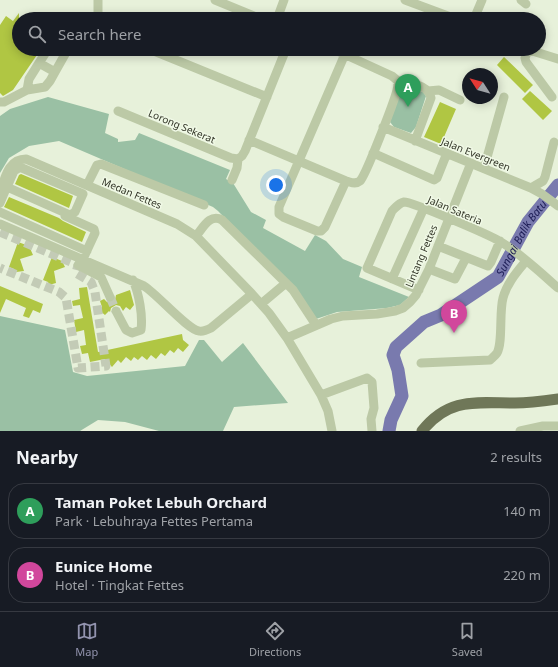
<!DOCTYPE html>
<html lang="en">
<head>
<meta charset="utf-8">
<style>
  body { margin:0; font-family:"Noto Sans",sans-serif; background:#242831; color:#f1f3f6 }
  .compass { position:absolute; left:462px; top:68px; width:36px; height:36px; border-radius:50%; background:#171b24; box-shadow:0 2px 10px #0003; rotate:306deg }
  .you { position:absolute; left:276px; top:185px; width:14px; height:14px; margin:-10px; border:3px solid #fff; border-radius:50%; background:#1a73e8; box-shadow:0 0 0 6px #1a73e833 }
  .badge { display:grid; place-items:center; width:26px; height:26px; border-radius:50%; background:#9293ae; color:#fff; font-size:13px; font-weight:700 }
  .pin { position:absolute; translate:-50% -33px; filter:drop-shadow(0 1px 2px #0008) }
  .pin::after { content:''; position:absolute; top:21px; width:14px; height:12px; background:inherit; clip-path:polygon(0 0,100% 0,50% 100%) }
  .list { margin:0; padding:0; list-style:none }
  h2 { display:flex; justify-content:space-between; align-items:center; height:52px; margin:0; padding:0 16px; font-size:17px }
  h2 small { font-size:13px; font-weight:400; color:#9ea1a6 }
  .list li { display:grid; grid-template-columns:26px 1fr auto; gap:12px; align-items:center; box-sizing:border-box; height:56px; margin:0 8px 8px; padding:0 8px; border:1px solid #363941; border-radius:16px }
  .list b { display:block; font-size:15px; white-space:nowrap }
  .list p { margin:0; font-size:13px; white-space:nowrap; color:#9ea1a6 }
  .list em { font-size:13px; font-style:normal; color:#9ea1a6 }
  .icon { flex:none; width:22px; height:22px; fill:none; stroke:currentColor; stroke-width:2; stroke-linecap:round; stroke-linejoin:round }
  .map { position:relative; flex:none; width:558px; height:431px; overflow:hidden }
  .search { position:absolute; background:#171b24; box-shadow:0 2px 10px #0003; left:12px; right:12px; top:12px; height:44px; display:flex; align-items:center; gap:10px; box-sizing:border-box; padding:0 14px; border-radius:22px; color:#9ea1a6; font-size:15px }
  .sheet { height:180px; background:#171b24 }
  nav { display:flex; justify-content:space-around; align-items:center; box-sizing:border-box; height:56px; border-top:1px solid #363941; background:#171b24; font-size:11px; color:#9ea1a6 }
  nav a { display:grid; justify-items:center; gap:2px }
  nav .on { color:#9293ae }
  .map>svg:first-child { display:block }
</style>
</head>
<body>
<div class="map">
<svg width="558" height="431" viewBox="0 0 558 431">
  <rect width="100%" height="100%" fill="#e7f1da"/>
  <!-- green -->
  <path fill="#9ac0a4" d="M405,86L423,92L426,96L416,127L411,133L394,127L390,122L402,88Z
    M48,97L109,114L105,133L118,139V142L135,140L139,133L230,170L226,179L233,183L251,212L266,220L263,228L305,251L315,235L326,241L343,259L362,267L359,277L409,297L400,305L387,308L337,312L316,319L269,263L218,211L213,207L59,141L29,146L9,158L0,173V116L10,109Z
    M0,316L65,330L73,372L87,376L185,366L199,340H204L222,362L243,343L288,403L234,407L223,431H159L125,422L98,420L80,431H0Z"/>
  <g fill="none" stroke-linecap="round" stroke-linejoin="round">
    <!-- river -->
    <path stroke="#797aae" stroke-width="13" id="s1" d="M389,431L391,420L402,396L398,370L393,355L396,347L424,322L441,315L498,277L528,222L558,185"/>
  </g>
  <!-- building -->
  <path fill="#b0c643" d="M19,13V49H41L13,90L3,96L0,93V25L6,16L13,21Z
    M504,57L533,85L525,93L497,65Z
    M530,91L552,111L543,120L522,99Z
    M440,102L456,109L441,144L424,137Z
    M21,174L73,196L69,208L15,184L19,175Z
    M9,197L59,218L63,221L86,232L82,242L4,207Z
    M18,242L29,246L33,255L20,259L24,271L16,272L14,269L9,267Z
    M52,257L62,261L65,267L54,271L56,283L49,285L48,282L43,280Z
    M0,286L43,304L40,313L33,310L29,318L23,316L26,308L6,299L0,313Z
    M87,287L98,352L182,334L183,340L189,345L183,352L178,348L174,353L170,350L165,356L161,353L156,359L151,355L147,360L142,356L138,360L134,357L131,361L126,357L121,363L118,360L112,367L105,359L90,362L88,353L82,354L80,346L86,345L84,330L76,332L74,320L83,318L80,305L73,306L72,301L80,299L79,288Z
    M130,290L134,305L130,310L126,307L123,311L120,306L116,305L111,308L110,312L109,311L105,315L99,310L102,307L100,301L104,299L107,302L112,303L115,300L116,295Z"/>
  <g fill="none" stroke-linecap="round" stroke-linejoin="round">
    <!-- minor-tunnel -->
    <path stroke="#c3cbb6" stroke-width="9" stroke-dasharray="9 4.5" stroke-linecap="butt" d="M0,232L78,265L76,273L91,282L95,292L106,366L78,368L66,298L59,292L0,268
      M110,297L116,311"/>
    <!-- minor -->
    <path stroke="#bcc9a6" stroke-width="9" d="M215,0L261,19
      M405,0L456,19
      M521,0L526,4
      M98,16V0
      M277,19L284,0
      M474,19L482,0
      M48,49L39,63L55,72L68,49
      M149,49L267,97
      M333,49L392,76L398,81
      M526,49L558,59
      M528,50L525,58L526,62L552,97
      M345,54L279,207V214L283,217L317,231H321L325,227L346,181
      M398,81C409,82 429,85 431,98L415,141
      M27,90L29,79L39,63
      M428,91L439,90L460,100
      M0,102H4L27,90L45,87L50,81L55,72
      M118,111L231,158L238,159
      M383,127L531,188L542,194L558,206
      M249,140L346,181C351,182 355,185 360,181C366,175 394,102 397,90C398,87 398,84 398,81
      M373,153L434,180L437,178L447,153
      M19,168H22L83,194L75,212L70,215L7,187L14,171Z
      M484,168L504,97
      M232,180L237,168L238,159L242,156L245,151L286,49
      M87,185L97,165L101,164L204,205
      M531,188L543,181L545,177L554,142
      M0,192C5,178 8,159 26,159L177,224L196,236L252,294L269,313L287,338L321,395L328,411L332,431
      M0,203L5,191
      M0,212L87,251
      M65,216L94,229L95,233L83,259
      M0,224L144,286C157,294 188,330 199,331C203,332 207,330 211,328L252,294
      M196,236C203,228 210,213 222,220L293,290L316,325
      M438,246L488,266L491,262L500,241
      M78,265L101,277L110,297
      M429,269L455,279L466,258
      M392,279L424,208
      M419,290L367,268L392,211C396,207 399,203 404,202C413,202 490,235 501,242C521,254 540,272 558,288
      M261,304L286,283
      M116,311L126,330L132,333L141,330C143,315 139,294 133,280
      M287,338L331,319L343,316L377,314L395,311L403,308L410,302L416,295L429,269L471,163
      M421,363L490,360C492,358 495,356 497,353C503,343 499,312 503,298C507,283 517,272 526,261
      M321,395L367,378L372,382L374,408L371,419L372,431
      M520,431L543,426H558"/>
    <!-- major -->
    <path stroke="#6f7758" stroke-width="11" d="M422,431C449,397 476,403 515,403C529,403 544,401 558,399"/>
  </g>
  <g text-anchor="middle" stroke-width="3" stroke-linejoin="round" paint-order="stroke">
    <!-- street labels -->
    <g font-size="10" fill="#323527" stroke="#f0f9e6">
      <text transform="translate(182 126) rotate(23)" y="4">Lorong Sekerat</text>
      <text transform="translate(476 154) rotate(22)" y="4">Jalan Evergreen</text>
      <text transform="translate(132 193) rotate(23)" y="4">Medan Fettes</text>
      <text transform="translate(455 210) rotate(23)" y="4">Jalan Sateria</text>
      <text transform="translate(421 256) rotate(-67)" y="4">Lintang Fettes</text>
    </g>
    <!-- water labels -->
    <g font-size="11" font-style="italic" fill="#1d1d56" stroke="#f0f9e6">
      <text dy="4" stroke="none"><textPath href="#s1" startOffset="258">Sungai Balik Batu</textPath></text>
    </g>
  </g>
</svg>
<svg class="compass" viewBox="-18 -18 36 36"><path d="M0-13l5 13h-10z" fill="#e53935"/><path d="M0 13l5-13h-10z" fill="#9ea1a6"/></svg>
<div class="you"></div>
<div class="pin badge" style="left:408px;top:107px;background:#2e9e5b">A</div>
<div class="pin badge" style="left:454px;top:333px;background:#d1479c">B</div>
<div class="search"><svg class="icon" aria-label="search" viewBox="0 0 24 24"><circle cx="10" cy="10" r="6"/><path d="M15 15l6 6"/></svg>Search here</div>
</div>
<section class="sheet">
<h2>Nearby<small>2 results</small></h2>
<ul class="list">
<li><span class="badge" style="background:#2e9e5b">A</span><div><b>Taman Poket Lebuh Orchard</b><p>Park · Lebuhraya Fettes Pertama</p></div><em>140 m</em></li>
<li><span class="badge" style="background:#d1479c">B</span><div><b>Eunice Home</b><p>Hotel · Tingkat Fettes</p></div><em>220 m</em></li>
</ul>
</section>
<nav>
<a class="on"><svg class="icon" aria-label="map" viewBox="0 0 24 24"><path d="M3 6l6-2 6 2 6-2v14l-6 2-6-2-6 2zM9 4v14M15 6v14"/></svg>Map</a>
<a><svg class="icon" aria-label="directions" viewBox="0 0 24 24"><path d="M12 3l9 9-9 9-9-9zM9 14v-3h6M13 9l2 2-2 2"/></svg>Directions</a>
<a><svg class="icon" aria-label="saved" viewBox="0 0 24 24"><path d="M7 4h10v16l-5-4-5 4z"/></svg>Saved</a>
</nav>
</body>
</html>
